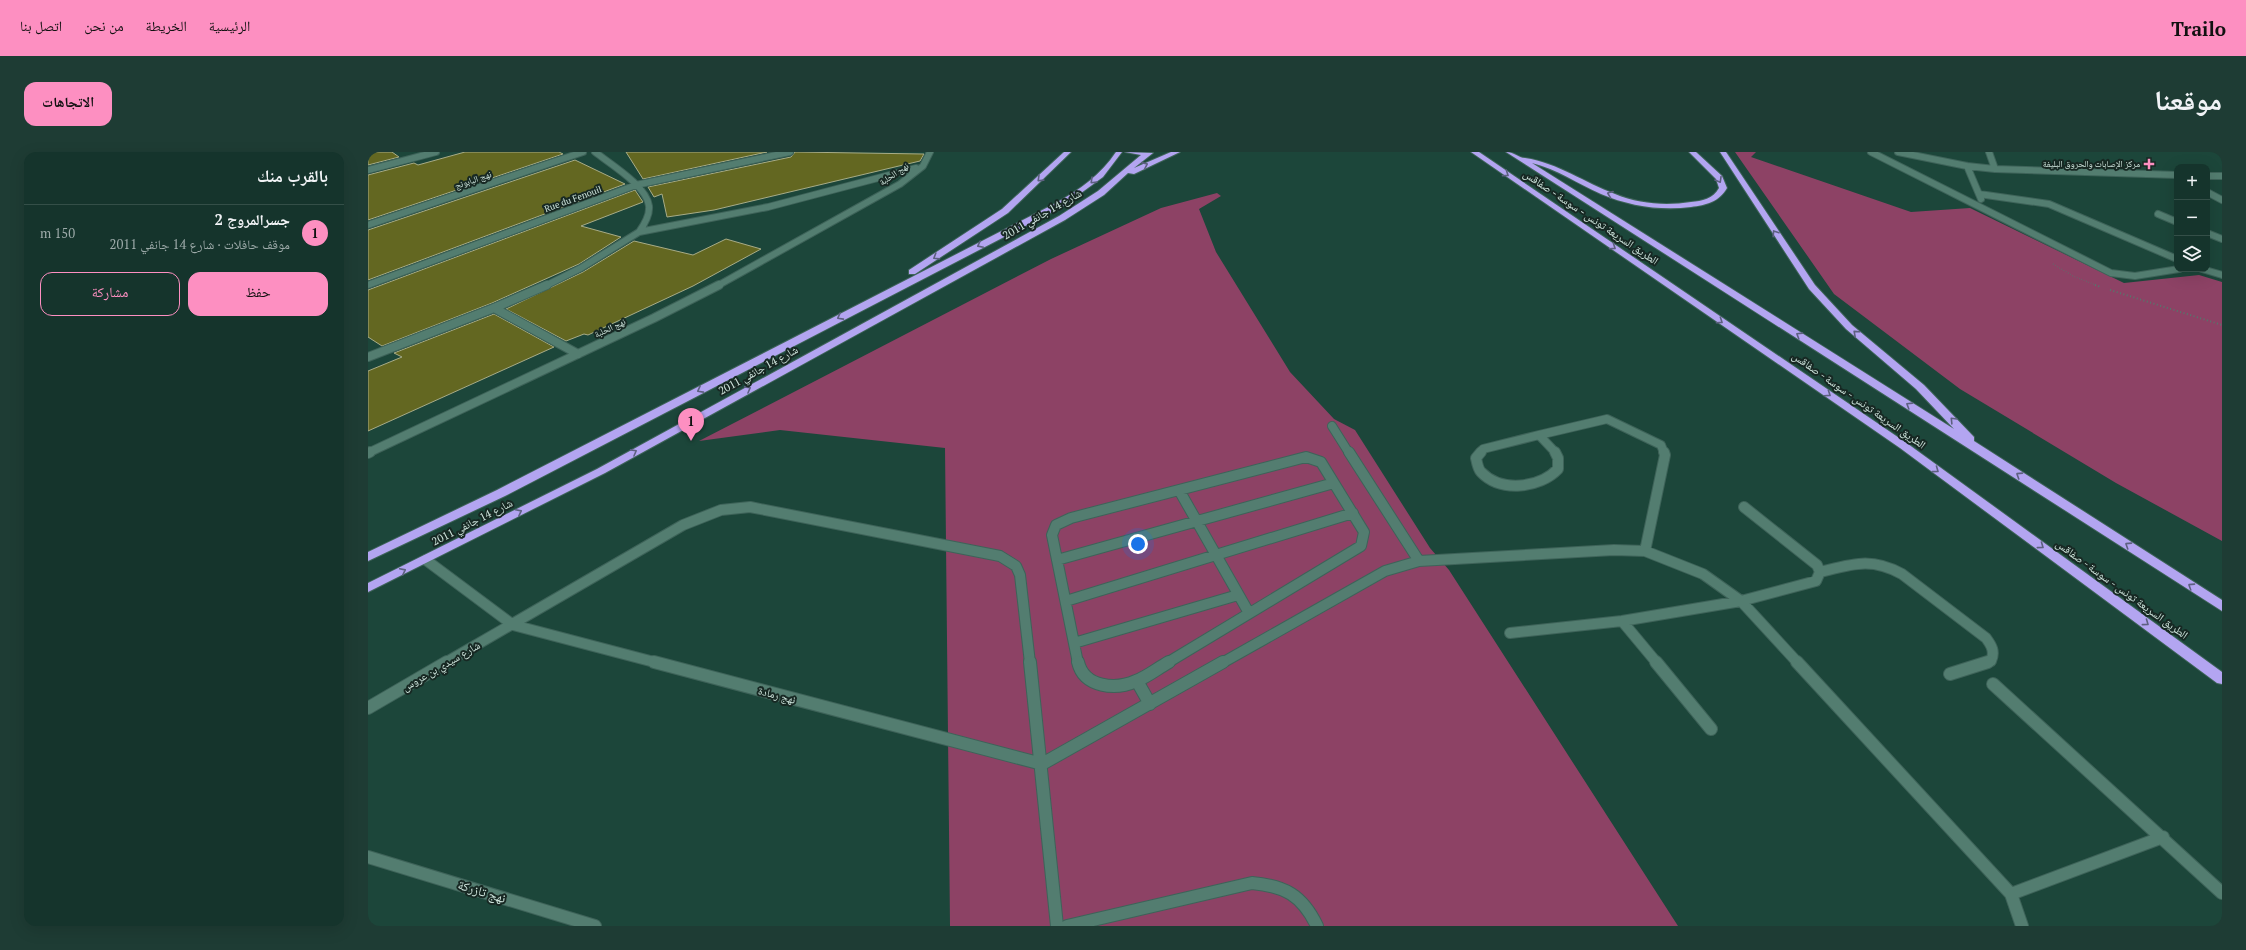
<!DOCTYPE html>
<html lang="ar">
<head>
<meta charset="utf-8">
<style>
  body { margin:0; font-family:"PT Serif","Noto Naskh Arabic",serif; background:#1e3c34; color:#f1f3f6; direction:rtl }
  .controls { position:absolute; right:12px; top:12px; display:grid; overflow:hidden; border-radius:8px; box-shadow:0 4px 16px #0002 }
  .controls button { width:36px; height:36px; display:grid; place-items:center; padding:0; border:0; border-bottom:1px solid #344f48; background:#15342c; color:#f1f3f6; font:20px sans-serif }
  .you { position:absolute; left:770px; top:392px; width:14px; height:14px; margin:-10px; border:3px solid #fff; border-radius:50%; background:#1a73e8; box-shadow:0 0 0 6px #1a73e833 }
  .badge { display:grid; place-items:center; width:26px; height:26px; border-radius:50%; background:#fd8fc1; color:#111; font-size:13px; font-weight:700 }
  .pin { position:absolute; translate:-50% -33px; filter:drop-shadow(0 1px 2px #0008) }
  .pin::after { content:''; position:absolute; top:21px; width:14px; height:12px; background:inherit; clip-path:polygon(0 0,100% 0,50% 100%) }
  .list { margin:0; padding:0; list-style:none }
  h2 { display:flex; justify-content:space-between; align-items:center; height:52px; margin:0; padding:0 16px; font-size:17px }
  h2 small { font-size:13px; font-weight:400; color:#9daaa9 }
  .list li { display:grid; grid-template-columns:26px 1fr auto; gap:12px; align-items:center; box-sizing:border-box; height:56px; padding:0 16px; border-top:1px solid #344f48 }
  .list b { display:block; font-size:15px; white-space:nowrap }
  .list p { margin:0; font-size:13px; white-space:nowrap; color:#9daaa9 }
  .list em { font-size:13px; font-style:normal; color:#9daaa9 }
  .actions { display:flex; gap:8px; padding:12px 16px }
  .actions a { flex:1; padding:9px 0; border:1px solid #fd8fc1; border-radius:12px; text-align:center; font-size:14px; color:#fd8fc1 }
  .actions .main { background:#fd8fc1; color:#111 }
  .icon { flex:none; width:22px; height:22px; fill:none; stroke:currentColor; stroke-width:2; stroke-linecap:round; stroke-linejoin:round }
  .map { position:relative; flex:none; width:1854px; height:774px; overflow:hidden; direction:ltr; border-radius:12px }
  header { display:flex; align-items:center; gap:24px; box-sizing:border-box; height:56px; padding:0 20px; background:#fd8fc1; color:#111 }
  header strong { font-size:19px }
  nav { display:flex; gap:22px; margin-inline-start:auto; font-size:14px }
  .intro { display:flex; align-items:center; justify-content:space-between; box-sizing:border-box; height:96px; padding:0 24px }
  h1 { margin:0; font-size:28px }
  .button { padding:10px 18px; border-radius:12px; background:#fd8fc1; color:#111; font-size:14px; font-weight:700 }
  main { display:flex; gap:24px; padding:0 24px }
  aside { flex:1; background:#15342c; border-radius:12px; box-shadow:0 4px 16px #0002 }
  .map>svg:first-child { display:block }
</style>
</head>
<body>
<header>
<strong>Trailo</strong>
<nav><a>الرئيسية</a><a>الخريطة</a><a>من نحن</a><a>اتصل بنا</a></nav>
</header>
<div class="intro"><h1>موقعنا</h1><a class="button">الاتجاهات</a></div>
<main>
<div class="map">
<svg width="1854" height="774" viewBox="0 0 1854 774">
  <rect width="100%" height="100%" fill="#1c463a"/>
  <!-- green -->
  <path fill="#8d4265" d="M1367,0H1388L1383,5L1543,60L1602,56L1756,131L1831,123L1854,130V389L1748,331L1592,237L1466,142Z
    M849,41L853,44L831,57L848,100L922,220L966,267L987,278L1062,396L1081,418L1310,774H582L577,296L412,278L331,289L683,107L793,56Z"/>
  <!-- building -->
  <path fill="#636721" stroke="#a8ac87" d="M0,0H24L31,5L0,13Z
    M97,0H191L195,2L0,68V23L46,11L50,13Z
    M258,0H399L275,27Z
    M427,0L556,2L552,9L346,58L299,65L294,42L286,45L280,35L423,5Z
    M207,8L257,32L0,128V78Z
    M267,38L275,50L213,74L253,85L211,112L124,151L14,194L0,185V138Z
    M358,87L393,97L325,134L220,183L216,182L198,189L138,157L215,120L266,89L325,103Z
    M126,162L186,195L0,279V219L34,205L26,201Z"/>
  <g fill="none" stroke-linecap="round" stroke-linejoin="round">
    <defs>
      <path id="minor-far3" d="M227,0C242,12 279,34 281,54C282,63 276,73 271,80
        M1503,0L1743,121L1767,124L1811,117
        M1530,0L1599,14L1627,17L1809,23
        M1621,0L1627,17
        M1599,14L1613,47
        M0,18L68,0
        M1839,24H1854
        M1839,40L1854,48
        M1611,42L1681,52L1809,107
        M1790,62L1809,70
        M0,73L215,0
        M1839,81L1854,87
        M1834,117L1854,123
        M0,133L268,33L422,0
        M177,134L213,116L271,80L400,55L548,16
        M349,134L532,32L555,14L562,0"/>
      <path id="minor-far2" d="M126,156L210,202
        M0,205L126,156L179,133
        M964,274L981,301
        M1171,283L1239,267L1293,293L1296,301
        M0,301L286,166L351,133
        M1112,301L1115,297L1171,283L1188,301"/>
      <path id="minor-far1" d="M981,300L1051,409
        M1113,300L1108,306C1109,311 1110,317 1113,320C1133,341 1172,336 1190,317V306L1187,300
        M0,301L2,300
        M811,338L881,461
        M1277,399L1297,303L1296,300
        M58,408L145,473L290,511
        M689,408L966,331
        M1452,420C1485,412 1503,405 1534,422L1618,486C1624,494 1627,500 1623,509L1617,511
        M698,449L985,361
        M1254,469L1289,511
        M1142,481L1254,469L1373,449L1448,429L1452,420L1449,413L1376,355
        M706,491L870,443
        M77,511L315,373L353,358L382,355L632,404L648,414L652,423L662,511
        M710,511L684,383L688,373L703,366L938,305L953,310L996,380L993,394L799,511
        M854,511L1017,419L1051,409L1246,398L1277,399L1335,422L1373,449L1430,511"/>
      <path id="minor" d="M286,510L674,612L855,510
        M662,510L689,774
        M710,510C716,536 748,538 768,529C779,525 790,516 801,510
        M1288,510L1343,577
        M1429,510L1643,742L1654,774
        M1582,522L1620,510
        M769,529L782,552
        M1625,532L1854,741
        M0,556L79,510
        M0,705L227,774
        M1643,742L1795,685
        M699,774L884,731C917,734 934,743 949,774"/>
      <path id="highway" d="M696,0H703L640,61L547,122H541V118L634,57Z
        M748,0H754L735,25L694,55L137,344L0,409V400L129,338L688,51C711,38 733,23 748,0Z
        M757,0L785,1L766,16L803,0H812L766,22L760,21L736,43L697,68L237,321L0,440V431L229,317L691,64L730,39L773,3Z
        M1103,0H1111L1540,292L1854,520V532L1849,531L1532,296Z
        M1138,0C1147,0 1150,6 1157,6C1190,11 1217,31 1247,42C1271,52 1298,54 1323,50C1334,49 1345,47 1351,36L1348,27L1321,0H1328L1354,24L1359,36C1351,50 1338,53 1323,55C1293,59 1261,54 1233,42C1210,32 1189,17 1164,11L1586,277L1548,237L1478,177L1441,137L1352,0H1358L1447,133L1484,173L1556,233L1606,285V289L1854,448V459Z"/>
    </defs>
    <!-- minor-far3 casing -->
    <use href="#minor-far3" stroke="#3e6359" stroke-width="8"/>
    <!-- minor-far2 casing -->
    <use href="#minor-far2" stroke="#3e6359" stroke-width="10"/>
    <!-- minor-far1 casing -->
    <use href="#minor-far1" stroke="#3e6359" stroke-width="12"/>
    <!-- minor casing -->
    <use href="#minor" stroke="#3e6359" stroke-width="14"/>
    <!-- highway casing -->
    <use href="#highway" stroke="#3e6359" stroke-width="2"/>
    <!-- path-far1 -->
    <path stroke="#54786d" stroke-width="1.5" stroke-dasharray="0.5 2" stroke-linecap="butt" d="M1685,112L1705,124L1730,134"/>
    <!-- path -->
    <path stroke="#54786d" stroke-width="2" stroke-dasharray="1 2.5" stroke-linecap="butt" d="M1727,133L1733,135
      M1742,138L1854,173"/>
    <!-- minor-far3 -->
    <use href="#minor-far3" stroke="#537d70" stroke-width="6"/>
    <!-- minor-far2 -->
    <use href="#minor-far2" stroke="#537d70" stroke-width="8"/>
    <!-- minor-far1 -->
    <use href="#minor-far1" stroke="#537d70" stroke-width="10"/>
    <!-- minor -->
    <use href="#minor" stroke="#537d70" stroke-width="12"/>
    <!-- highway -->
    <use href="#highway" fill="#b3a5f1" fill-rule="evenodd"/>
  </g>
  <!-- one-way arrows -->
  <defs><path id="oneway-chevron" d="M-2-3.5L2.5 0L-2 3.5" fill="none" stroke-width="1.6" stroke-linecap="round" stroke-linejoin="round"/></defs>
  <g stroke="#5d6080">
    <use href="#oneway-chevron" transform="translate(777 13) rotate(-24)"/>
    <use href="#oneway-chevron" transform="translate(1138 22) rotate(34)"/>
    <use href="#oneway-chevron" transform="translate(672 27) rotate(136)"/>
    <use href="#oneway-chevron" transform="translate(1351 28) rotate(60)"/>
    <use href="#oneway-chevron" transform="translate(725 29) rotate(136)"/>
    <use href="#oneway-chevron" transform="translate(1242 42) rotate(-159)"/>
    <use href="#oneway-chevron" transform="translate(1407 81) rotate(-123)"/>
    <use href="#oneway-chevron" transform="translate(612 93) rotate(153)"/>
    <use href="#oneway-chevron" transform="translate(1245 95) rotate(34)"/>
    <use href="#oneway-chevron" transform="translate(568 105) rotate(148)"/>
    <use href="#oneway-chevron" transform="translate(472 165) rotate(152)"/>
    <use href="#oneway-chevron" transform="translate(1352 169) rotate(34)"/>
    <use href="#oneway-chevron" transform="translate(1488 181) rotate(-138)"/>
    <use href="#oneway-chevron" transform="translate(1431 183) rotate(-148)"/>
    <use href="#oneway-chevron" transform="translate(380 237) rotate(-29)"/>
    <use href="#oneway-chevron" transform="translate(332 238) rotate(152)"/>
    <use href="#oneway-chevron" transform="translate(1460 242) rotate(34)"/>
    <use href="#oneway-chevron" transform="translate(1541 253) rotate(-148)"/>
    <use href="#oneway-chevron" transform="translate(1585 268) rotate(-134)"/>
    <use href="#oneway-chevron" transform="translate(266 300) rotate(-29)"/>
    <use href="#oneway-chevron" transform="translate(1568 318) rotate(36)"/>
    <use href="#oneway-chevron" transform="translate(1651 323) rotate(-147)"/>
    <use href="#oneway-chevron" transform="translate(151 360) rotate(-27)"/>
    <use href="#oneway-chevron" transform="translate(1760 393) rotate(-147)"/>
    <use href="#oneway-chevron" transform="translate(1673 394) rotate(36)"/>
    <use href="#oneway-chevron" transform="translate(35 419) rotate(-26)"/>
    <use href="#oneway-chevron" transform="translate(1823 434) rotate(-147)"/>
    <use href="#oneway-chevron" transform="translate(1778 471) rotate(36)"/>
  </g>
  <!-- markers -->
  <path fill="#fd8fc1" stroke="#172823" stroke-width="1.5" d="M1779 6h4v4h4v4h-4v4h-4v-4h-4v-4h4z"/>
  <g text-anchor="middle" stroke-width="4" stroke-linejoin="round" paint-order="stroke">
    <!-- far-poi labels -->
    <g font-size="9" fill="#cee4dc" stroke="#172823" text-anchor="end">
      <text x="1772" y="15">مركز الإصابات والحروق البليغة</text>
    </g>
    <!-- far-street labels -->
    <g font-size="9" fill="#cee4dc" stroke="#172823">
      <text transform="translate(526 22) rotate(-34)" y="3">نهج الحلبة</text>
      <text transform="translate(105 28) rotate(-19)" y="3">نهج البابونج</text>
      <text transform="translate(205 47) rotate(-20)" y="3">Rue du Fenouil</text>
      <text transform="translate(242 176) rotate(-25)" y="3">نهج الحلبة</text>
    </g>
    <!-- street labels -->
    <g font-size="11" fill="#cee4dc" stroke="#172823">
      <text transform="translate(674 62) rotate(-30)" y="4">شارع 14 جانفي 2011</text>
      <text transform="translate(1223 65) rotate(34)" y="4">الطريق السريعة تونس - سوسة - صفاقس</text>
      <text transform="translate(390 218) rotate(-29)" y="4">شارع 14 جانفي 2011</text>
      <text transform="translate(1491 248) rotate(35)" y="4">الطريق السريعة تونس - سوسة - صفاقس</text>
      <text transform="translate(104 370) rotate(-27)" y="4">شارع 14 جانفي 2011</text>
      <text transform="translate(1754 437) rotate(36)" y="4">الطريق السريعة تونس - سوسة - صفاقس</text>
      <text transform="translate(73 514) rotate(-30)" y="4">شارع سيدي بن عروس</text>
      <text transform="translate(409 543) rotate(15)" y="4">نهج رمادة</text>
    </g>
    <!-- near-street labels -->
    <g font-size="13" fill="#cee4dc" stroke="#172823">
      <text transform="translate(114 739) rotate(17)" y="5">نهج تازركة</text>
    </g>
  </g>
</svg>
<div class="controls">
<button>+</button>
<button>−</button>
<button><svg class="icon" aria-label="layers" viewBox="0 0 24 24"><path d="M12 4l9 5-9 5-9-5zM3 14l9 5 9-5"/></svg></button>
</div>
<div class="you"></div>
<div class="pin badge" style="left:323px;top:289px">1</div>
</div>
<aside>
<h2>بالقرب منك<small></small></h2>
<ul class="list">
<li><span class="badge">1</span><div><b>جسرالمروج 2</b><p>موقف حافلات · شارع 14 جانفي 2011</p></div><em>150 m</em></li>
</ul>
<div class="actions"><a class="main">حفظ</a><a>مشاركة</a></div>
</aside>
</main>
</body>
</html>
